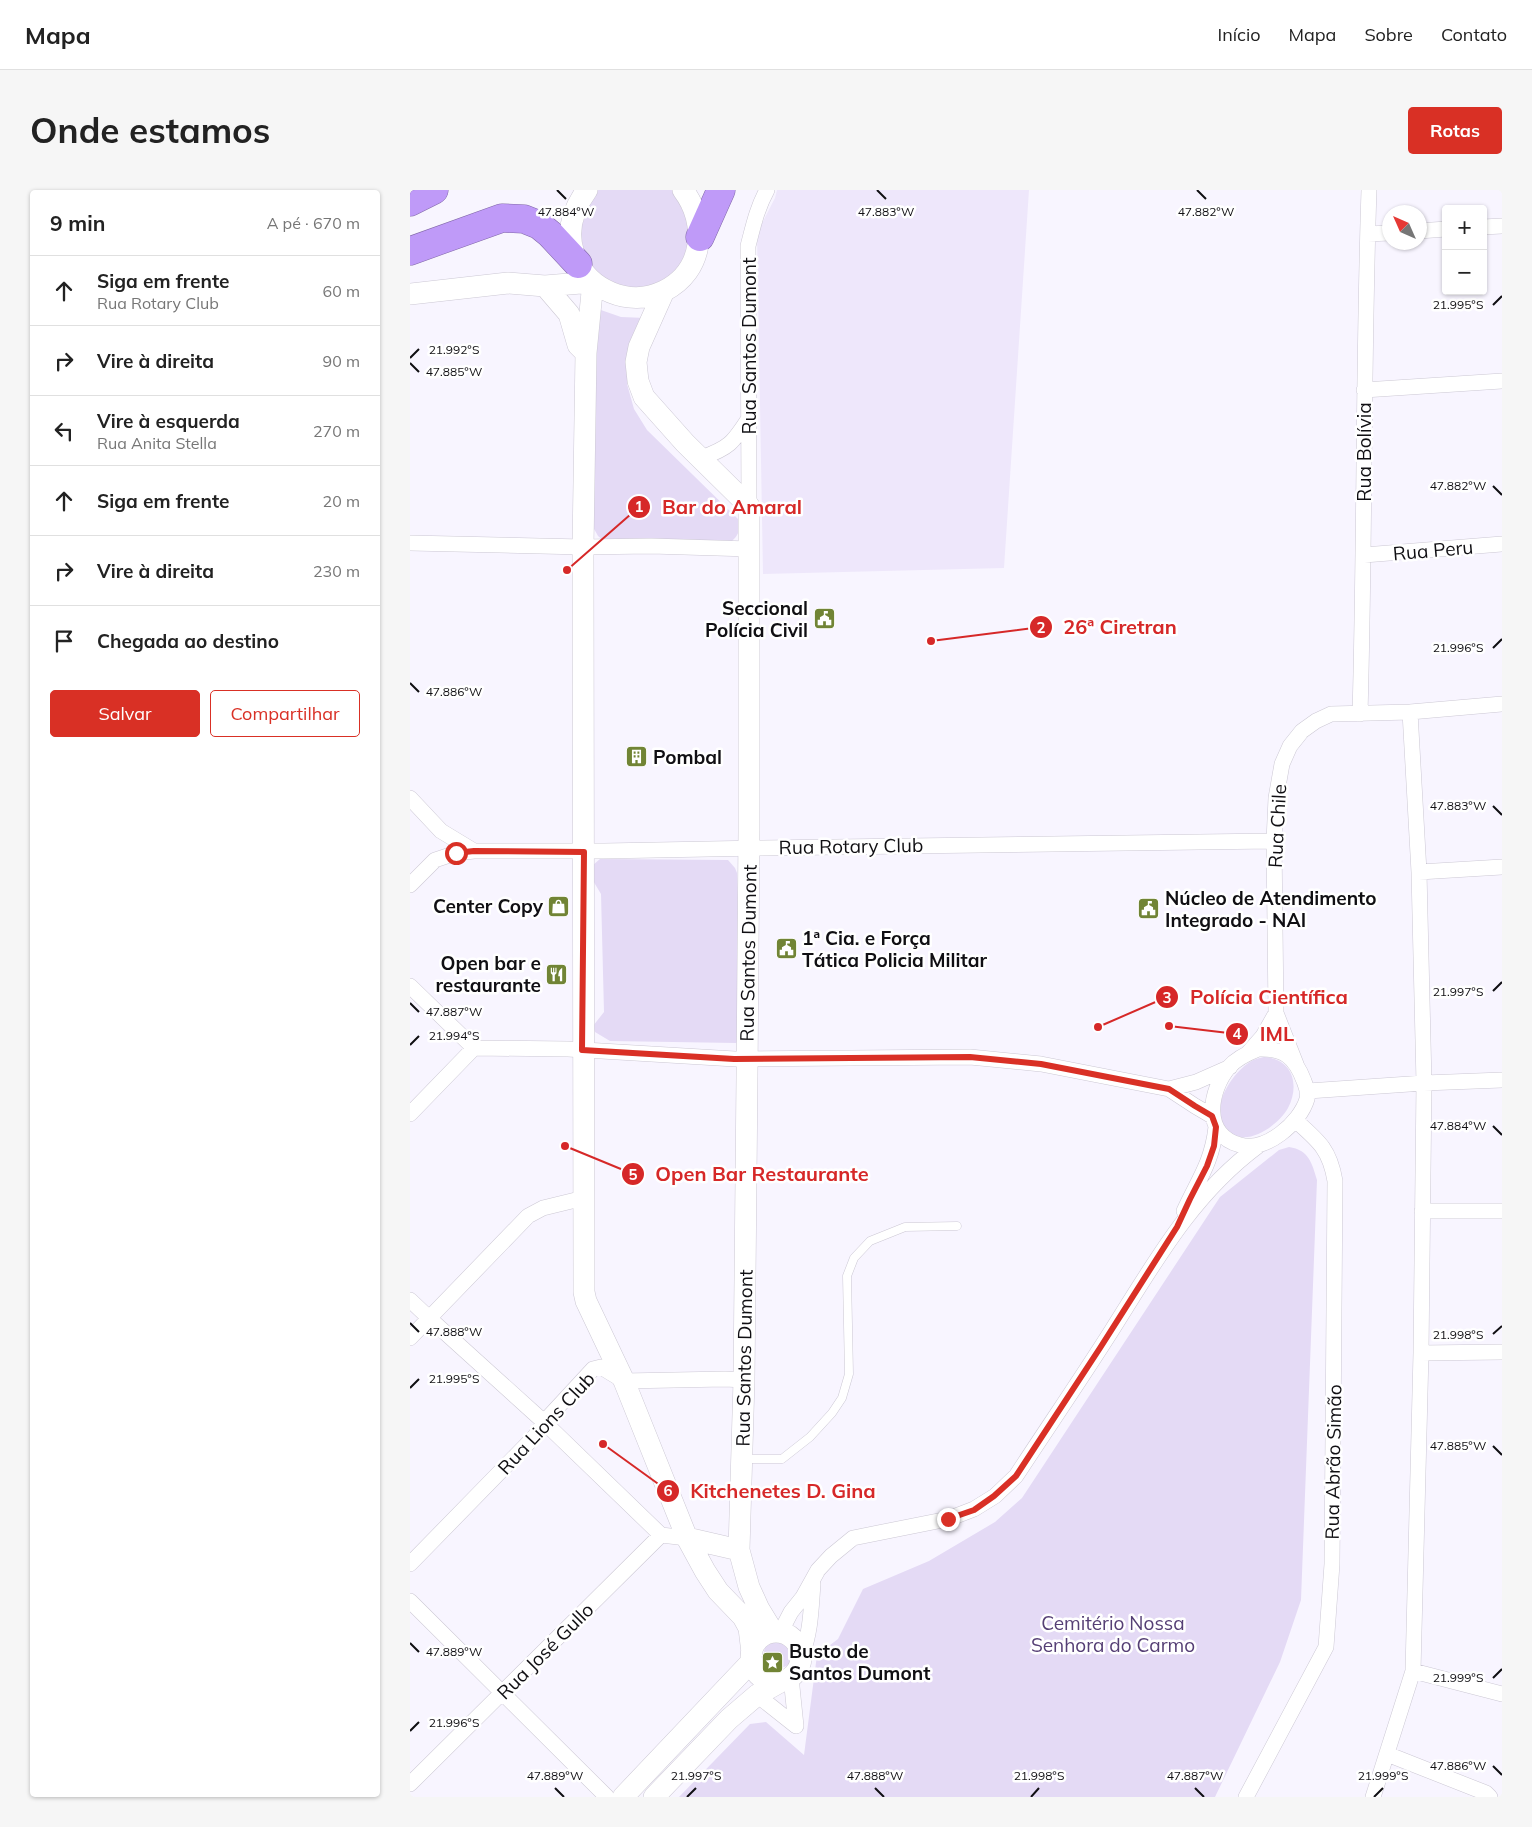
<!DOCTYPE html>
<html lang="pt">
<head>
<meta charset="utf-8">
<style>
  body { margin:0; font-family:Mulish,sans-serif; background:#f6f6f6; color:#222 }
  .controls { position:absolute; right:15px; top:15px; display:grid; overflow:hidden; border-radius:5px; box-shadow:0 1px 4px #0004 }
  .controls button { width:45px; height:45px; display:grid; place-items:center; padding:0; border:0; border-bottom:1px solid #e0e0e0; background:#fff; color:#222; font:25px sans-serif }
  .compass { position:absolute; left:972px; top:15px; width:45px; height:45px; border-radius:50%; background:#fff; box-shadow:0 1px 4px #0004; rotate:315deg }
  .stop { position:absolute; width:15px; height:15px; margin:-11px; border:4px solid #d93025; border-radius:50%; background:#fff }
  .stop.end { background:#d93025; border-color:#fff; box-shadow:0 1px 5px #0008 }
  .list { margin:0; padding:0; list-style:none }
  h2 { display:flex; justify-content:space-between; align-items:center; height:65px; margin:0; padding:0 20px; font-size:21px }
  h2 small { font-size:16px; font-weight:400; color:#767676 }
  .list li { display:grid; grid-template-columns:32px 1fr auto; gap:15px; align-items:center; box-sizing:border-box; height:70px; padding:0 20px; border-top:1px solid #e0e0e0 }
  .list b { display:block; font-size:19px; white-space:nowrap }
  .list p { margin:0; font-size:16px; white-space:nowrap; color:#767676 }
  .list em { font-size:16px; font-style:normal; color:#767676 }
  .actions { display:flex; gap:10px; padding:15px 20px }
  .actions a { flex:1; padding:11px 0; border:1px solid #d93025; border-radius:5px; text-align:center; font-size:18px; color:#d93025 }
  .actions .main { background:#d93025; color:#fff }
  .icon { flex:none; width:28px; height:28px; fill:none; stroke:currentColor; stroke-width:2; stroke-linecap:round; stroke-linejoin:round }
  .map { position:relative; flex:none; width:1092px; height:1607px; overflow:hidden; border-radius:5px }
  header { display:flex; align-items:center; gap:30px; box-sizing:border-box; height:70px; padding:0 25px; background:#fff; border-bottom:1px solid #e0e0e0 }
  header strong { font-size:24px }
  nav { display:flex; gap:28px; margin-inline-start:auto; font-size:18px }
  .intro { display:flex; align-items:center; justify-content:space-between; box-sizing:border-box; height:120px; padding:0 30px }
  h1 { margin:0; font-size:35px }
  .button { padding:12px 22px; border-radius:5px; background:#d93025; color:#fff; font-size:18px; font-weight:700 }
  main { display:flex; gap:30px; padding:0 30px }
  aside { flex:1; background:#fff; border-radius:5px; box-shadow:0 1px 4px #0004 }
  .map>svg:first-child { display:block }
</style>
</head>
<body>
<header>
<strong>Mapa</strong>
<nav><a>Início</a><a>Mapa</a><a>Sobre</a><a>Contato</a></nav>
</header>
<div class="intro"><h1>Onde estamos</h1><a class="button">Rotas</a></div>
<main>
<aside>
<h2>9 min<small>A pé · 670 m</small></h2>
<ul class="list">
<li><svg class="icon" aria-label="ahead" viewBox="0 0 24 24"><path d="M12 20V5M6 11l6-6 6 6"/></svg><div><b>Siga em frente</b><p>Rua Rotary Club</p></div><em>60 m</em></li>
<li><svg class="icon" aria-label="right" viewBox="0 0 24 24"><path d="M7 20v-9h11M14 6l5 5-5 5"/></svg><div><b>Vire à direita</b></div><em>90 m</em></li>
<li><svg class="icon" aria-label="left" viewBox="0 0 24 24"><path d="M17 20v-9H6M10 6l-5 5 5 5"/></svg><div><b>Vire à esquerda</b><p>Rua Anita Stella</p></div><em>270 m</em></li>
<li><svg class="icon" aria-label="ahead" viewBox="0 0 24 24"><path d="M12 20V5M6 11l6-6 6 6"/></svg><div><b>Siga em frente</b></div><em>20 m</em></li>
<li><svg class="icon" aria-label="right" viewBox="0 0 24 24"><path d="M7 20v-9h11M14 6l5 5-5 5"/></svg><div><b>Vire à direita</b></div><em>230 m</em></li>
<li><svg class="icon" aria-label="arrive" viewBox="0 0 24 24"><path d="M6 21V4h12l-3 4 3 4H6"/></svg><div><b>Chegada ao destino</b></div></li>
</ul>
<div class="actions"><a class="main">Salvar</a><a>Compartilhar</a></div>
</aside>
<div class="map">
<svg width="1092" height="1607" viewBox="0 0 1092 1607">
  <rect width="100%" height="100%" fill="#f8f5ff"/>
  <!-- built -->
  <path fill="#eee7fb" d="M367,0H619L594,378L353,384L347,43L365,8Z"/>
  <!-- green -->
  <path fill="#e4daf5" d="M188,0H264L274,11L283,49L265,84L249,95L231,100L197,92L173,66L169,48L177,14Z
    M188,119L211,127L236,128L219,168L217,194L224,219L237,240L328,329C331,338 329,345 322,351H194L188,346L183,337V180Z
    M190,669L318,670L325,678L327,683L331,848L326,853L200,851L185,842L183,836L194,822L191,704L182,689L183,675Z
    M854,867C883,869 890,895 878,918C869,934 842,954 824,945C793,928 819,885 840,872C844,869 850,868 854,867Z
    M879,957C899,960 902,973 907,990L891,1410L870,1472L805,1607H269L340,1534L356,1532L394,1565L407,1465L428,1449L453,1399L519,1371L585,1332L612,1308L810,1007L869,960Z
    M354 1463a15 15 0 1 1 30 0a15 15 0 1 1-30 0Z"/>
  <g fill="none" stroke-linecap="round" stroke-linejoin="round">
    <defs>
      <path id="lane" d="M334,1269H372L400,1247L422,1223L432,1208L439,1184L437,1086L444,1068L460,1051L495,1037L547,1036"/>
      <path id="street" d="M1073,37L1092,36
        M1009,41L1036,39
        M958,44L979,43
        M954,200L1092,191
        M291,268C319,258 323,253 339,228
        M339,316L338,56C343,37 347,18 357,0
        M0,353L173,357L241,356L340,359
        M954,365L1092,354
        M950,524C955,349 953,175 959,0
        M0,608L31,641L64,661
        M1009,682L1092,677
        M0,695L25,670L46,663L64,661H194L351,658L864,651
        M0,796L64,858
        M64,858L158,859L325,869L560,867L631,874L759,899L786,892L820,877
        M848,859C874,858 885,867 894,891C896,897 899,902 897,909C890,933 856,962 830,955C792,945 799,901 819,877C826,869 838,863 848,859Z
        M838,863L853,846L866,823
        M886,874L866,823L864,651L866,608L872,574L880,556L892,541L906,531L921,524L1000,522L1092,514
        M759,899L785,916L802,926
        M898,901L1014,893L1092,890
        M0,924L64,858
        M774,1021C788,990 802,973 806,937
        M1012,1021H1092
        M0,1110L19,1128L134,1232L251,1345
        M0,1148L118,1026L133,1018L174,1008
        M1011,1163L1092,1162
        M0,1374L125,1246L134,1232L183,1179L191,1177L214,1191L315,1189L334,1190
        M0,1411L197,1607
        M370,1443L381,1422L393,1407L408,1380L421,1366L443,1348L538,1329L564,1319L585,1306L606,1286C638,1237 671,1189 702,1140C745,1072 782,1005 848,956
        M392,1464C401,1442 401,1418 403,1394
        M1003,1481L1092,1504
        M381,1487L386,1536
        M347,1505L386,1536
        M977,1564L1076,1603L1080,1607
        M0,1594L251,1345L277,1348
        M836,1607L916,1457L922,1374L925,991C920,960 909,951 885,930
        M963,1607L1003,1481L1011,1163L1014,893L1009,682L1000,522"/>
      <path id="secondary" d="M177,0C163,19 156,41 164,64C177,100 219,118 254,101C294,81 298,33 273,0
        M135,96L159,124L168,155L176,163
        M254,101L229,157L226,172L228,191L234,207L275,253L339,316V641L337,887L334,1190L329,1360L339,1397L349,1419L363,1442
        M0,104L98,93L135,96L183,92L176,163L173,357L174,1102L176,1111L214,1191L277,1348L295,1381L308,1401L333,1427L339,1438L342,1463
        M277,1348L329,1360
        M341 1467a25 25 0 1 1 50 0a25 25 0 1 1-50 0Z
        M213,1607L342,1471
        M244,1607L319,1529L347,1505L372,1491"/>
      <path id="highway" d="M0,12L24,0
        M290,47L311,0
        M0,61L92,28L114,29L129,35L140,44L168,74"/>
    </defs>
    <!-- lane casing -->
    <use href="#lane" stroke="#ccc8d4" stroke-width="9"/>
    <!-- street casing -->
    <use href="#street" stroke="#ccc8d4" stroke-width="16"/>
    <!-- secondary casing -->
    <use href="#secondary" stroke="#ccc8d4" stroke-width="22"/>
    <!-- highway casing -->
    <use href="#highway" stroke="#8269a8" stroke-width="29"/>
    <!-- lane -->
    <use href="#lane" stroke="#fff" stroke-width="8"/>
    <!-- street -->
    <use href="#street" stroke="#fff" stroke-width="15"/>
    <!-- secondary -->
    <use href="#secondary" stroke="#fff" stroke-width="21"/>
    <!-- highway -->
    <use href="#highway" stroke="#bf9af8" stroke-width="28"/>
  </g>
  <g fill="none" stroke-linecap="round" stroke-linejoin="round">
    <!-- route -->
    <path stroke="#d93025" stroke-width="6" d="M46,663L64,661L174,662L172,860L324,869L560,867L631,874L759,899L785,916L802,926L806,937L804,956L797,976L780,1009L767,1037L690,1158L606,1286L584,1306L564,1320L538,1329"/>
  </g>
  <!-- ticks -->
  <path fill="none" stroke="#100f13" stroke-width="2" d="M147,0L156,9M467,0L476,9M787,0L796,9M1083,115L1092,106M0,168L9,159M0,173L9,182M1083,296L1092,305M1083,458L1092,449M0,493L9,502M1083,616L1092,625M1083,801L1092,792M0,813L9,822M0,855L9,846M1083,936L1092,945M0,1133L9,1142M1083,1144L1092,1136M0,1198L9,1189M1083,1256L1092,1265M0,1453L9,1462M1083,1488L1092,1479M0,1541L9,1532M1083,1576L1092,1585M145,1598L154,1607M465,1598L474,1607M785,1598L794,1607M277,1607L286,1598M621,1607L629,1598M964,1607L973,1598"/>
  <!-- icons -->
  <defs>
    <symbol id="civic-square" viewBox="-11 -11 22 22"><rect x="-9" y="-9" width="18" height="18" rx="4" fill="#718435" stroke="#fff"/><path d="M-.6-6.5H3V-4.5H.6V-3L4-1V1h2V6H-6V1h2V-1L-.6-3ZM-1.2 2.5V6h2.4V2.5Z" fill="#fff"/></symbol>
    <symbol id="building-square" viewBox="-11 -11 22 22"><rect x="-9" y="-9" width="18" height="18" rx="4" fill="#718435" stroke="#fff"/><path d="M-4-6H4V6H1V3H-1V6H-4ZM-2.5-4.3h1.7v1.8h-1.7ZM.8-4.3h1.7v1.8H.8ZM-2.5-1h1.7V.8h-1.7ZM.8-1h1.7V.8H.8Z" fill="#fff"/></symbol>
    <symbol id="shop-square" viewBox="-11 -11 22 22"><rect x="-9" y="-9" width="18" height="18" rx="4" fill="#718435" stroke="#fff"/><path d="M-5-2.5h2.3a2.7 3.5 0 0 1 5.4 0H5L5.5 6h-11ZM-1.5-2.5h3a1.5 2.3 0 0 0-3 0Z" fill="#fff"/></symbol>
    <symbol id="restaurant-square" viewBox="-11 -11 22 22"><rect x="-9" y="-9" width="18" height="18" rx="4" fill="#718435" stroke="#fff"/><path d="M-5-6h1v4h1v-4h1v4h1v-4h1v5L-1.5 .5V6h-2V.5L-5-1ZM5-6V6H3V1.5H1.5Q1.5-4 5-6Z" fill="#fff"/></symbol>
    <symbol id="sight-square" viewBox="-11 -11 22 22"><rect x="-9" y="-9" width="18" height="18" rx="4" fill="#718435" stroke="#fff"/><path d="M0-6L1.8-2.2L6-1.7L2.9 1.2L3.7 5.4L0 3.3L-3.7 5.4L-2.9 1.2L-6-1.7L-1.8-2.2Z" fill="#fff"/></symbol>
  </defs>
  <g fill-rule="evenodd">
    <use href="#civic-square" x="402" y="416" width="25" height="25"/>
    <use href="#building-square" x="214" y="554" width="25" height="25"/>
    <use href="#shop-square" x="136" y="704" width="25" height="25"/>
    <use href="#civic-square" x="726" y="706" width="25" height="25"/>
    <use href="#civic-square" x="364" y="746" width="25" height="25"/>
    <use href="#restaurant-square" x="134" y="772" width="25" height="25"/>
    <use href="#sight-square" x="350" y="1460" width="25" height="25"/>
  </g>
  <g text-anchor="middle" stroke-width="5" stroke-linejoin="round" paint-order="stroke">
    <!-- street labels -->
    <g font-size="19" fill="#100f13" stroke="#fff">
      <text transform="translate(339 156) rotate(-90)" y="7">Rua Santos Dumont</text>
      <text transform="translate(954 262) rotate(-90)" y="7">Rua Bolívia</text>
      <text transform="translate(1023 360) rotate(-5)" y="7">Rua Peru</text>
      <text transform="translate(867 636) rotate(-87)" y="7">Rua Chile</text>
      <text transform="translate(441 656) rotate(-1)" y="7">Rua Rotary Club</text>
      <text transform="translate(338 763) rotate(-89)" y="7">Rua Santos Dumont</text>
      <text transform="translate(334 1168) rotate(-89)" y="7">Rua Santos Dumont</text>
      <text transform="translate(136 1233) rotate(-47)" y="7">Rua Lions Club</text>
      <text transform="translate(923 1272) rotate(-89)" y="7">Rua Abrão Simão</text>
      <text transform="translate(135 1461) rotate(-45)" y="7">Rua José Gullo</text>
    </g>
    <!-- poi labels -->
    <g font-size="19" font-weight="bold" fill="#100f13" stroke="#fff" text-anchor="start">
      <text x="398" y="425" text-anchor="end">Seccional<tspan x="398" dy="22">Polícia Civil</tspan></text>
      <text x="243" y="574">Pombal</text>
      <text x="755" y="715">Núcleo de Atendimento<tspan x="755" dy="22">Integrado - NAI</tspan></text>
      <text x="133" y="723" text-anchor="end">Center Copy</text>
      <text x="392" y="755">1ª Cia. e Força<tspan x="392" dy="22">Tática Policia Militar</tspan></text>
      <text x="131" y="780" text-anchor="end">Open bar e<tspan x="131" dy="22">restaurante</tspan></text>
      <text x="379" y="1468">Busto de<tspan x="379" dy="22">Santos Dumont</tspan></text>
    </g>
    <!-- park labels -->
    <g font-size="19" fill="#553f75" stroke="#fff">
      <text x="703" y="1440">Cemitério Nossa<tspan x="703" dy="22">Senhora do Carmo</tspan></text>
    </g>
  </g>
  <g font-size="12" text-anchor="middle" fill="#100f13" stroke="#fff" stroke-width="5" stroke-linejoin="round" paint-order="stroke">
    <text x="156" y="26">47.884°W</text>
    <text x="476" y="26">47.883°W</text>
    <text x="796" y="26">47.882°W</text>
    <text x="1048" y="119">21.995°S</text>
    <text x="44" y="164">21.992°S</text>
    <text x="44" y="186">47.885°W</text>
    <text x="1048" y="300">47.882°W</text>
    <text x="1048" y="462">21.996°S</text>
    <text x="44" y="506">47.886°W</text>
    <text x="1048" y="620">47.883°W</text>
    <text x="1048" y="806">21.997°S</text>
    <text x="44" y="826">47.887°W</text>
    <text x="44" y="850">21.994°S</text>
    <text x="1048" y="940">47.884°W</text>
    <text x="44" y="1146">47.888°W</text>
    <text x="1048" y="1149">21.998°S</text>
    <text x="44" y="1193">21.995°S</text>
    <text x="1048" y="1260">47.885°W</text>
    <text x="44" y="1466">47.889°W</text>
    <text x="1048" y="1492">21.999°S</text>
    <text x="44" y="1537">21.996°S</text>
    <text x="1048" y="1580">47.886°W</text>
    <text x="145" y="1590">47.889°W</text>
    <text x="286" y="1590">21.997°S</text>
    <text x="465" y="1590">47.888°W</text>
    <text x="629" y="1590">21.998°S</text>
    <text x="785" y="1590">47.887°W</text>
    <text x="973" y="1590">21.999°S</text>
  </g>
  <!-- callouts -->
  <path fill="none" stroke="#d62828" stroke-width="2" d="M157 380L229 317M521 451L631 437M688 837L757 807M759 836L827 844M155 956L223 984M193 1254L258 1301"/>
  <g fill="#d62828" stroke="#fff" stroke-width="2">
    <circle cx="157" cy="380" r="5"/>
    <circle cx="521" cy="451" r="5"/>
    <circle cx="688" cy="837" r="5"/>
    <circle cx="759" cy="836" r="5"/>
    <circle cx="155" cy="956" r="5"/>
    <circle cx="193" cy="1254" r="5"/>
    <circle cx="229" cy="317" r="12"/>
    <circle cx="631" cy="437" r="12"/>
    <circle cx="757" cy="807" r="12"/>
    <circle cx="827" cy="844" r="12"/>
    <circle cx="223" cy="984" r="12"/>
    <circle cx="258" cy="1301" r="12"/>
  </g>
  <g font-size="15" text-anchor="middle" font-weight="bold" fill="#fff">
    <text x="229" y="322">1</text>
    <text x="631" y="443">2</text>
    <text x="757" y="813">3</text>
    <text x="827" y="849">4</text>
    <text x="223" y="990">5</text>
    <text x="258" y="1306">6</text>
  </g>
  <g font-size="20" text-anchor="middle" font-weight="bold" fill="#d62828" stroke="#fff" stroke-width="5" stroke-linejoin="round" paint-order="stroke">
    <text x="322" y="324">Bar do Amaral</text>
    <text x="710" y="444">26ª Ciretran</text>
    <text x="859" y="814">Polícia Científica</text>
    <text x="867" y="851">IML</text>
    <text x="352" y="991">Open Bar Restaurante</text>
    <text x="373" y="1308">Kitchenetes D. Gina</text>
  </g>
</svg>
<div class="controls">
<button>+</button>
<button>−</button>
</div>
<svg class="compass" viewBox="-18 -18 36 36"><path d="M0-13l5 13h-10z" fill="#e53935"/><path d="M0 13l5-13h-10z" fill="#767676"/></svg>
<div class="stop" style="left:46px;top:663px"></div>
<div class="stop end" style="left:538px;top:1329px"></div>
</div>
</main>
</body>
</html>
